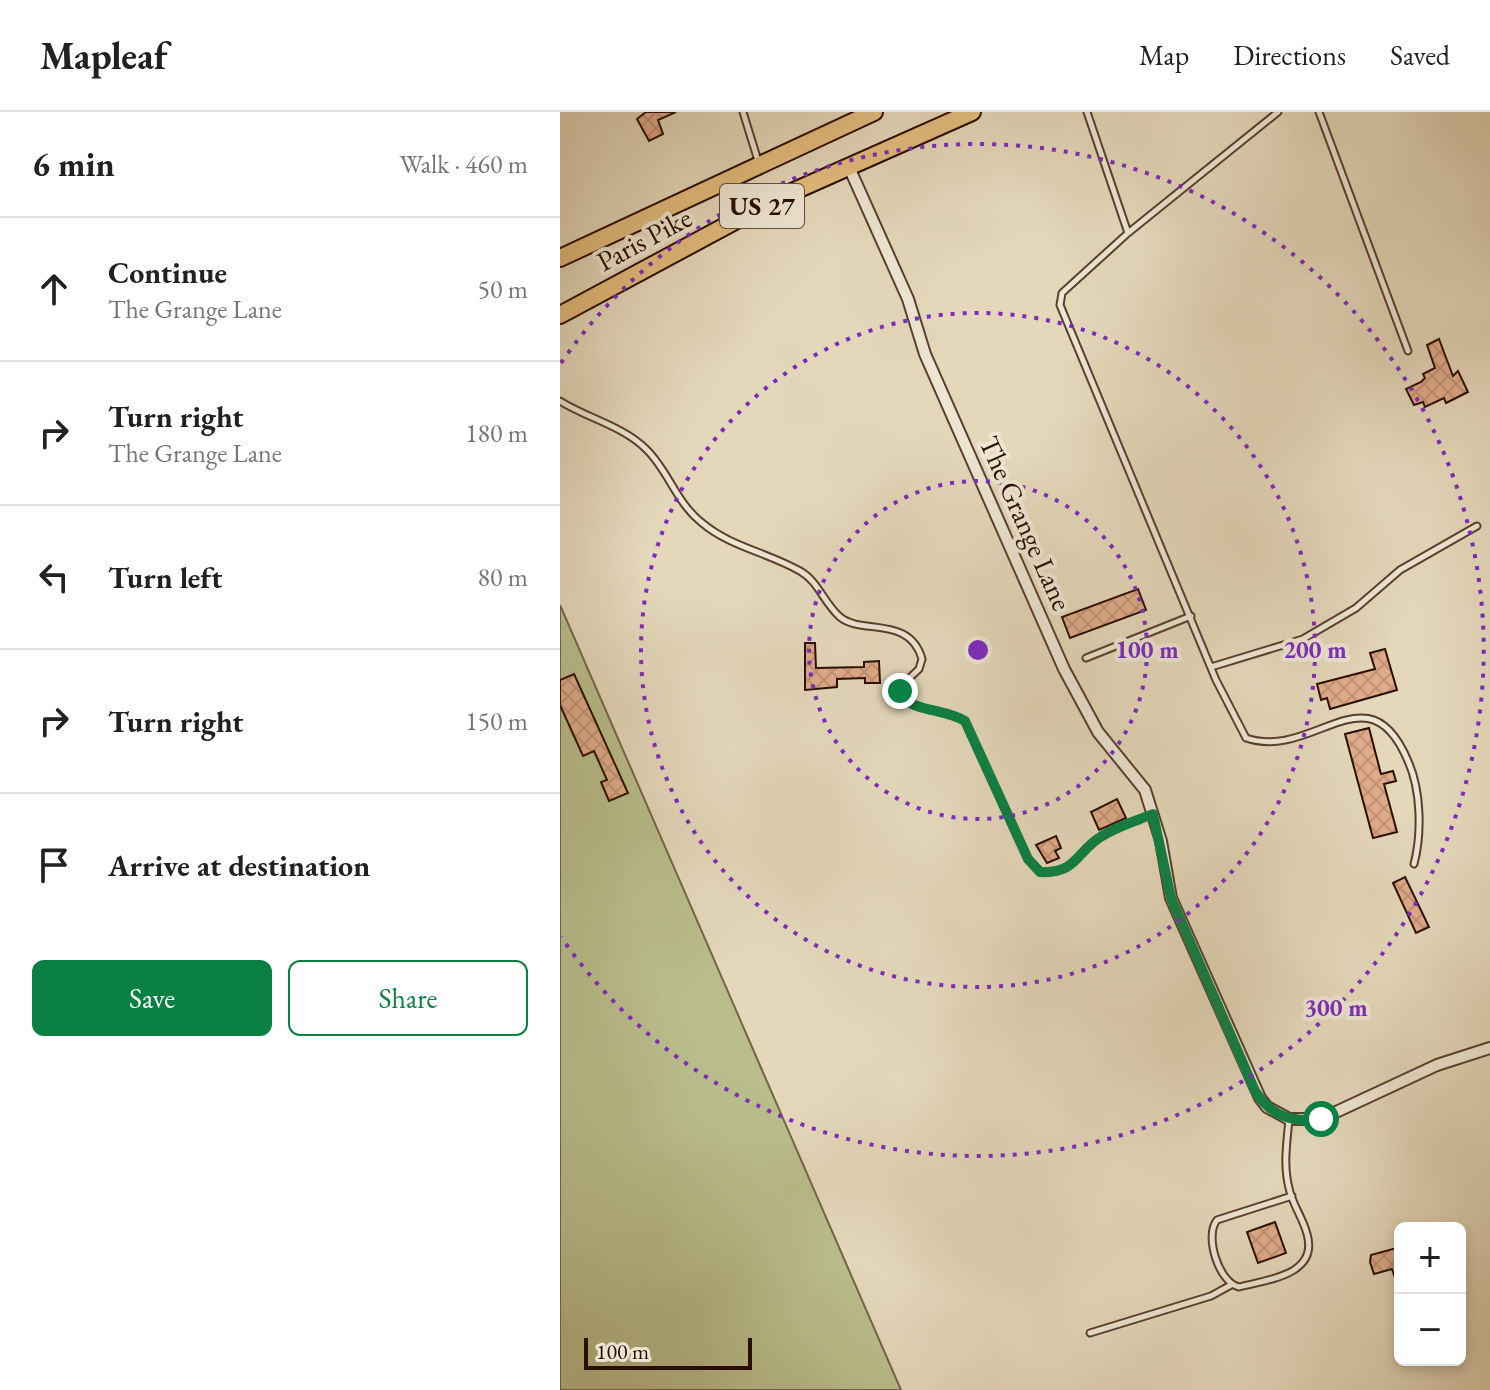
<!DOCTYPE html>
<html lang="en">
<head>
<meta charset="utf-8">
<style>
  body { margin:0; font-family:"EB Garamond",serif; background:#f2f2f2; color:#202124 }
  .controls { position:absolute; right:24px; bottom:24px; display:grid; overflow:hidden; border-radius:12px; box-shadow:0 4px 12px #0003 }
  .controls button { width:72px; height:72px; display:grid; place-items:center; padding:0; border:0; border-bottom:2px solid #e0e0e0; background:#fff; color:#202124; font:40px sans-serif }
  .scale { position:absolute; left:24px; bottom:20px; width:168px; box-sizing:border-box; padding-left:8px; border:4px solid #2a0e00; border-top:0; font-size:22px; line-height:28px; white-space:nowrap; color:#2a0e00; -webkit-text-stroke:6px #ede5d2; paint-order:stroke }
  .stop { position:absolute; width:24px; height:24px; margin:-18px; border:6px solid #0b8043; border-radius:50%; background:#fff }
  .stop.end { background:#0b8043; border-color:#fff; box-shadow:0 2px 8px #0008 }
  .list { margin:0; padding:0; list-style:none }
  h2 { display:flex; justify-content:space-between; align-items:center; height:104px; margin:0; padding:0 32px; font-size:34px }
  h2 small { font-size:26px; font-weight:400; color:#757577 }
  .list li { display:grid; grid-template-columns:52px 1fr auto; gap:24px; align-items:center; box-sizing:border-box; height:144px; padding:0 32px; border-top:2px solid #e0e0e0 }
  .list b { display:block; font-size:30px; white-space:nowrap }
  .list p { margin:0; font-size:26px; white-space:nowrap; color:#757577 }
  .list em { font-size:26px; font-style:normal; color:#757577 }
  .actions { display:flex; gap:16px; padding:24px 32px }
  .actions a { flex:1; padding:18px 0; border:2px solid #0b8043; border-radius:12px; text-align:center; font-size:28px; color:#0b8043 }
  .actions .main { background:#0b8043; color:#fff }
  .icon { flex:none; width:44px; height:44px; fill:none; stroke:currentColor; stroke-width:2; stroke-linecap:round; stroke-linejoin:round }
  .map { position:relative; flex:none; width:930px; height:1278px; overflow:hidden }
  header { display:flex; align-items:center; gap:48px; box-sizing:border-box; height:112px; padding:0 40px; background:#fff; border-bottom:2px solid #e0e0e0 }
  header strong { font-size:38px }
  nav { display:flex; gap:44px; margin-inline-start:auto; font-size:28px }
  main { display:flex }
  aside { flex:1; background:#fff }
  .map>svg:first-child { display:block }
</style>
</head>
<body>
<header>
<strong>Mapleaf</strong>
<nav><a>Map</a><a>Directions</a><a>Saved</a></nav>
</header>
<main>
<aside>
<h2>6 min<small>Walk · 460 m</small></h2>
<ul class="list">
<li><svg class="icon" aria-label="ahead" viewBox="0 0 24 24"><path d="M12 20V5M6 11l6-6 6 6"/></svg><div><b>Continue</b><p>The Grange Lane</p></div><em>50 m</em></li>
<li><svg class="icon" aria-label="right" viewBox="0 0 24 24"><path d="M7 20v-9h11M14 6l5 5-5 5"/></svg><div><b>Turn right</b><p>The Grange Lane</p></div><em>180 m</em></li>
<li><svg class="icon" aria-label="left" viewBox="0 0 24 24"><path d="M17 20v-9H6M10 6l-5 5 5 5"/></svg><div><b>Turn left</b></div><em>80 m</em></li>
<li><svg class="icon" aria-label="right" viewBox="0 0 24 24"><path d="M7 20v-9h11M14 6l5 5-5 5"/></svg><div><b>Turn right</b></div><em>150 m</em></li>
<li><svg class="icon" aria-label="arrive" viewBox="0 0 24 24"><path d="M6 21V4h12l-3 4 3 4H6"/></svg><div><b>Arrive at destination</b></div></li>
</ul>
<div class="actions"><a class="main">Save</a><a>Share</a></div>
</aside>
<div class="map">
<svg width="930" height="1278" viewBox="0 0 930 1278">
  <defs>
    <pattern id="building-cross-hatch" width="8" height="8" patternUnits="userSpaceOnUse" patternTransform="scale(2)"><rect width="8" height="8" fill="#e0ab8a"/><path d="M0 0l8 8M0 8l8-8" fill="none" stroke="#c09275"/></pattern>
  </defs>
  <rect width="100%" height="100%" fill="#e4d7ba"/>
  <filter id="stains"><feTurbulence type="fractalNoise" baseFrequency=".0025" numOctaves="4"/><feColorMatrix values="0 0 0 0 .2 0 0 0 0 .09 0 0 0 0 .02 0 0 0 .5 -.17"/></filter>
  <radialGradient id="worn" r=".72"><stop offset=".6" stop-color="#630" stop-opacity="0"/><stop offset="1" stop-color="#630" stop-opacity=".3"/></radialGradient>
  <!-- grass -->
  <path fill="#b9bd8c" stroke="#726646" stroke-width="2" d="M0,493L341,1278H0Z"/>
  <!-- building -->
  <path fill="url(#building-cross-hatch)" stroke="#2a0e00" stroke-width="2" d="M86,0H116L98,8L103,22L89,29L77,7Z
    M879,227L893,264L898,259L908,280L886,291L884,286L865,295L863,290L854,293L846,277L861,270L865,266L863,262L875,256L867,233Z
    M578,477L586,498L510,526L502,505Z
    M245,531H255L256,556L304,555V550L319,549L320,571H305V566L277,567V575L245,578Z
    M825,537L837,578L770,597L767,586L761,588L757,572L815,557L810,541Z
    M14,562L68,681L49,689L41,670L47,668L34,639L23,644L0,593V568Z
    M809,616L821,662L833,659L836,669L824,672L837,720L813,726L785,622Z
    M557,687L566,706L539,718L531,700Z
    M496,724L501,736L495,739L499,746L487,751L476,733Z
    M845,765L869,815L856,821L833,771Z
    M715,1110L726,1141L698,1151L687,1120Z
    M840,1135V1175H838L832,1157L814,1162L810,1150L811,1143Z"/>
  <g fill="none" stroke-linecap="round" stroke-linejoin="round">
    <defs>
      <path id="service" d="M183,0L199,52
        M527,0L568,121L502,181L500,193L656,568L686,626C754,649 808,554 848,649C861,678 862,721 854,752
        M759,0L848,239
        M568,121L718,0
        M0,289C27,306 63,314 86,337C108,358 116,390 141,410C170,435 207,440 240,459C258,469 264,491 280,505C301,523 350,503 362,547L359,557L342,573L341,585C357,600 386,597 405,609L468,747L480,760C516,762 516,741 539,726C555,715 575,709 593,702
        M526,546L631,504
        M651,555L743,527L796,496L840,458L917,414
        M729,1007C727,1030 723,1053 729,1076C732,1092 743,1106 747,1122C759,1163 707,1168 679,1175C659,1171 644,1124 657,1108L732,1084
        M530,1221L651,1184L671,1173"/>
      <path id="minor" d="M288,53L348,187L365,242L504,557L538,620L585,678L601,729L611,786L700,986L707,995L729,1007H761L877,953L930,936"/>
      <path id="trunk" d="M0,146L314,0
        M0,203L214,88L412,0"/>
    </defs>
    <!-- service casing -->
    <use href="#service" stroke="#58402e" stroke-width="9"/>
    <!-- minor casing -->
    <use href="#minor" stroke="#58402e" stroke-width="14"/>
    <!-- trunk casing -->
    <use href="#trunk" stroke="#2a0e00" stroke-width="20"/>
    <!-- service -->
    <use href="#service" stroke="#ede5d2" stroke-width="5"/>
    <!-- minor -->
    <use href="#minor" stroke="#ede5d2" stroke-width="10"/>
    <!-- trunk -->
    <use href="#trunk" stroke="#e2bc7d" stroke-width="16"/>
  </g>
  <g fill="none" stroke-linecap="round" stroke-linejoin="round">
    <!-- route -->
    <path stroke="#0b8043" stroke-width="10" d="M340,579L341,585C358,600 386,597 405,609L468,747L480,760C516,762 516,741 539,726C555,715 576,709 593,702L611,786L695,979C711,1004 732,1011 761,1007"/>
  </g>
  <!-- distance rings -->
  <g fill="none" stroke="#7b2cbf" stroke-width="4" stroke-dasharray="4 8">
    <circle cx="418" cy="538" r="169"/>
    <circle cx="418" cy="538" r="337"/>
    <path d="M1 251A506 506 0 1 1 1 825"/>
  </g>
  <g text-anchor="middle" stroke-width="8" stroke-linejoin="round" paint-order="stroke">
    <!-- shield labels -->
    <rect fill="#ede5d2" stroke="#644e3f" stroke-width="2" x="160" y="72" width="84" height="44" rx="6"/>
    <g font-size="26" font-weight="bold" fill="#2a0e00">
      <text x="202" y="103">US 27</text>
    </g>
    <!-- street labels -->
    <g font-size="28" fill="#2a0e00" stroke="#ede5d2">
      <text transform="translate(84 127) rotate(-28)" y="10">Paris Pike</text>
      <text transform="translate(466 411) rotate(66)" y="10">The Grange Lane</text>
    </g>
  </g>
  <circle cx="418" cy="538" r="12" fill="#7b2cbf" stroke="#ede5d2" stroke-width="4"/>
  <g font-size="24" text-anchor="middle" font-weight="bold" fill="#7b2cbf" stroke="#ede5d2" stroke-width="8" stroke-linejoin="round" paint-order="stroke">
    <text x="587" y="546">100 m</text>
    <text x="755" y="546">200 m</text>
    <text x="776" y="904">300 m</text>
  </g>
  <rect width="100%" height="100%" filter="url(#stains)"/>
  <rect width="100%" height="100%" fill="url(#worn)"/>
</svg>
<div class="controls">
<button>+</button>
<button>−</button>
</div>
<div class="scale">100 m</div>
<div class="stop" style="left:761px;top:1007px"></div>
<div class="stop end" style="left:340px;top:579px"></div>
</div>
</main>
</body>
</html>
